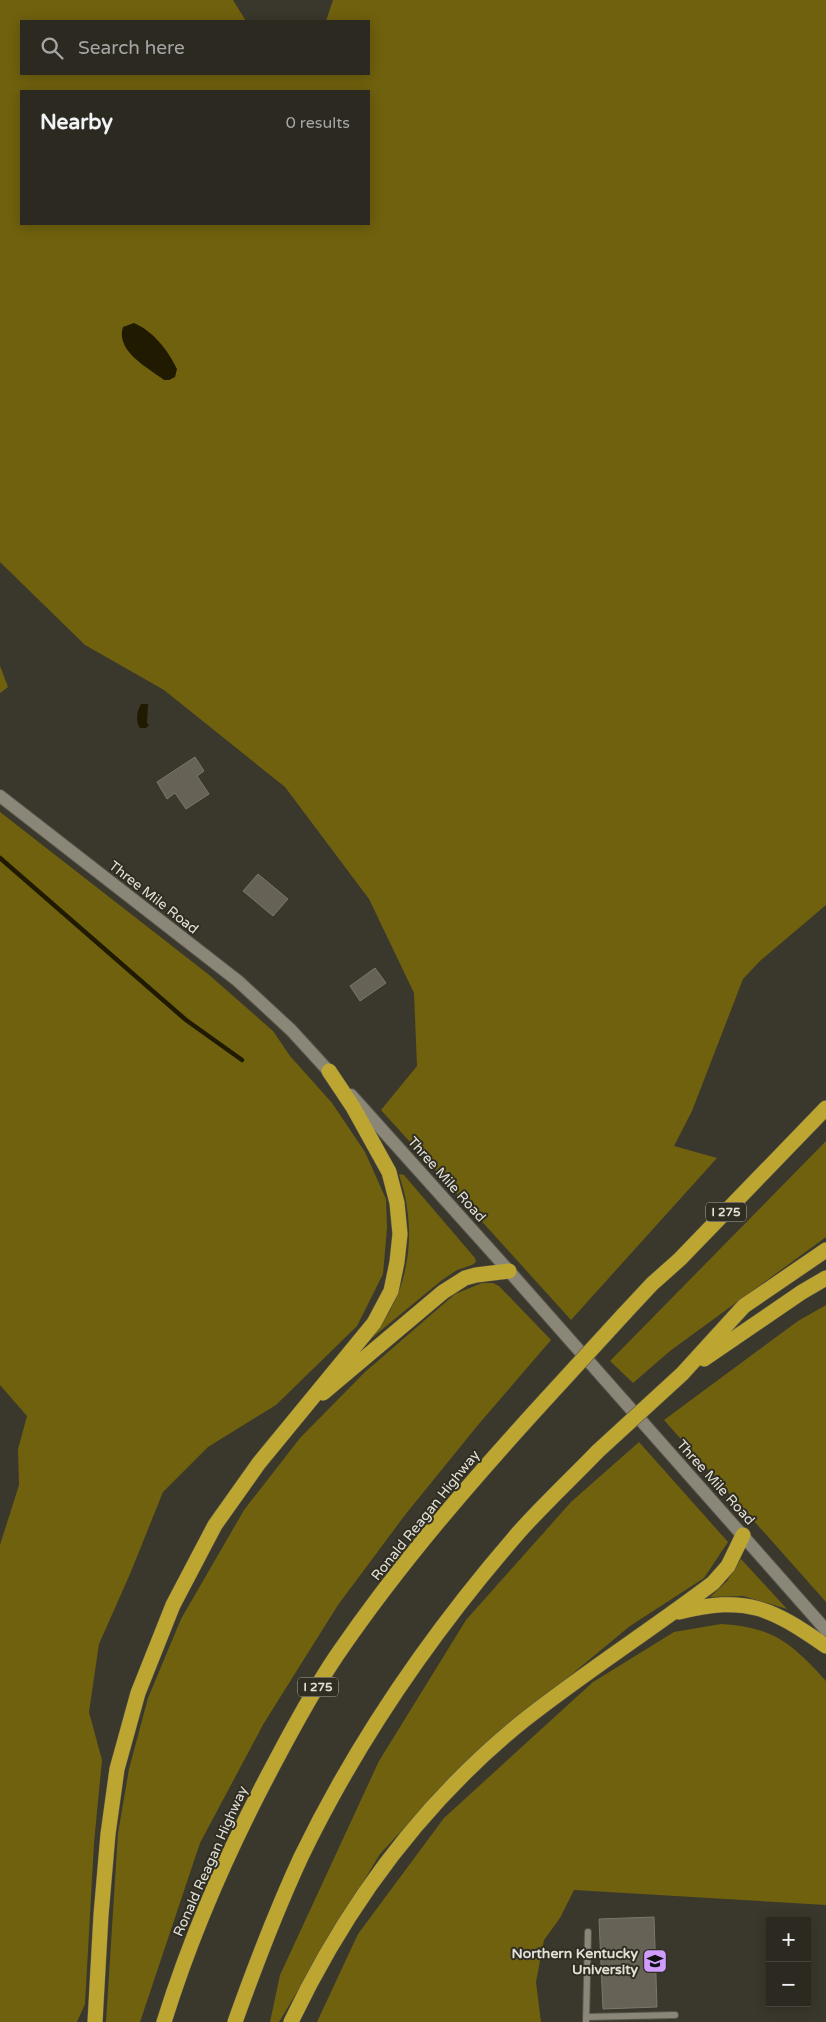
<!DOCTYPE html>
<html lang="en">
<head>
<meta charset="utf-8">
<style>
  body { margin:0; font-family:"Varela Round",sans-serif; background:#38352e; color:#f1f3f6 }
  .controls { position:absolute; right:15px; bottom:15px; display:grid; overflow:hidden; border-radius:0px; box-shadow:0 2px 12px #0003 }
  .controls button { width:45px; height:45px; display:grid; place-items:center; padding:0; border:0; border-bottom:1px solid #48453f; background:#2c2921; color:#f1f3f6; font:25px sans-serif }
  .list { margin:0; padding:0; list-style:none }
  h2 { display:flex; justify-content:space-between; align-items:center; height:65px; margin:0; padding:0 20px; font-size:21px }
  h2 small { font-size:16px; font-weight:400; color:#a6a6a5 }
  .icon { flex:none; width:28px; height:28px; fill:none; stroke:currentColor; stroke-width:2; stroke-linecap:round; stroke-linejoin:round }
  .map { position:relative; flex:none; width:826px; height:2022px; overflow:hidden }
  .search { position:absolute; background:#2c2921; box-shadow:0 2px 12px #0003; left:20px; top:20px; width:350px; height:55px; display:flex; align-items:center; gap:12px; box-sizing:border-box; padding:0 18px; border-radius:0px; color:#a6a6a5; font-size:19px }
  .panel { position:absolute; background:#2c2921; box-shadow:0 2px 12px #0003; left:20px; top:90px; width:350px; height:135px; border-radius:0px }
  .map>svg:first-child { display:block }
</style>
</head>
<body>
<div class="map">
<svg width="826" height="2022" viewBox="0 0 826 2022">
  <rect width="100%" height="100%" fill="#3a372c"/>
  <!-- green -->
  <path fill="#70610e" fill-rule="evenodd" d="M0,0H233L246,21H21V74H369V21H326L333,0H826V905L760,961L743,979L692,1111L674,1146L717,1158L571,1320L381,1110L417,1066L414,993L369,899L285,787L164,690L85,645L0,562ZM21,91H369V224H21Z
    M0,666L8,687L0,693Z
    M0,812L208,974L273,1031L290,1056L332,1103L365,1152L386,1199L387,1228L383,1274L357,1326L276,1405L208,1447L163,1492L130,1574L99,1644L89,1712L102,1760L94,1843L85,2004L77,2022H0V1545L19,1485L18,1449L27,1416L0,1385Z
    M826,1141V1237L670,1351L633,1383L610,1361Z
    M399,1174L404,1175L475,1258L476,1262L472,1265L457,1270L442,1280L373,1337V1335C403,1301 414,1252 407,1208C406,1197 402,1185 399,1174Z
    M482,1283H493L499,1286L551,1340L478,1425L405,1515L338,1605L264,1723L200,1843L140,2022H106L118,1833L129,1769L148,1698L181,1619L244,1510L300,1438L365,1372L455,1294Z
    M826,1305V1602L664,1420L798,1321Z
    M639,1442L728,1542L704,1578L630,1626L461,1766L380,1854L279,2022H270L280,1975L379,1761L466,1620L571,1502Z
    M741,1559L787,1609L743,1596L710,1597L727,1581Z
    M721,1624C774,1627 792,1644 826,1681V1905L574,1890L560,1918L544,1940L536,1982L541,2022H317L358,1934L444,1818L593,1682L674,1632Z"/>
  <!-- water -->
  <path fill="#201a00" d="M134,323C153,331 168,350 177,369L175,377L169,380H164C148,368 115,351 123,327Z
    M141,704H148L147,723L149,725L146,728H140C135,721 137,711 141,704Z"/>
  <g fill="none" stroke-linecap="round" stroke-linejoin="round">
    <!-- stream -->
    <path stroke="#201a00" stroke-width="4.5" d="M0,858L186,1020L242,1060"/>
  </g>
  <!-- building -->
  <path fill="#666356" stroke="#7b786b" d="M195,757L204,771L197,776L209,794L186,809L175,793L167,799L157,782Z
    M258,874L288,899L273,916L243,891Z
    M375,968L386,983L360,1001L350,986Z
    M654,1917L657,2007L603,2009L599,1919Z"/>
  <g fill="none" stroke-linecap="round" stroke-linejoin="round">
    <defs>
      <path id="service" d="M586,2017L675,2015
        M586,2022L588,1932"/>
      <path id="tertiary" d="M0,796L238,981L291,1030L334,1077
        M351,1095L509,1271"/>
      <path id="secondary" d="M509,1271L826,1630"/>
      <path id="motorway" d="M624,1314L652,1284L680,1259L826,1108
        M704,1359L802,1292L826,1278
        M682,1374L744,1306L826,1250
        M323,1393L443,1292L465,1278L476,1275L509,1271
        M679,1612C747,1595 771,1608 826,1646
        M95,2022L101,1915L108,1834L117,1769L138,1693L173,1605L215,1525L259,1463L374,1323L391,1291L397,1262L400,1234L397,1203L389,1172L353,1107L329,1071
        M164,2022C192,1932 230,1846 275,1762C294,1726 314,1689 337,1655C400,1563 472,1480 547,1398
        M235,2022C255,1966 276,1911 301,1857C358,1739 433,1631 519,1532C544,1504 572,1478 598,1451
        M291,2022C346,1906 423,1802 523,1721C585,1672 651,1630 713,1583L728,1566L743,1535"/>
    </defs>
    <!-- service casing -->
    <use href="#service" stroke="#57554b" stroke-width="8"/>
    <!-- tertiary casing -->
    <use href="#tertiary" stroke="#57554b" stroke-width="14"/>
    <!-- secondary casing -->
    <use href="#secondary" stroke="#57554b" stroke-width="14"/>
    <!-- motorway casing -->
    <use href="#motorway" stroke="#57554b" stroke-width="16"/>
    <!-- service -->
    <use href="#service" stroke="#8a8779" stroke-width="6"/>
    <!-- tertiary -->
    <use href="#tertiary" stroke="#8a8779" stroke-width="12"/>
    <!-- secondary -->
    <use href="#secondary" stroke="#8a8779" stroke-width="12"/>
    <!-- motorway -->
    <use href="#motorway" stroke="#bca530" stroke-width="15"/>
    <defs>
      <path id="motorway-bridge" d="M547,1398L624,1314
        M598,1451L682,1374"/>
    </defs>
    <!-- motorway-bridge casing -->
    <use href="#motorway-bridge" stroke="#57554b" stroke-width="16" stroke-linecap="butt"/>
    <!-- motorway-bridge -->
    <use href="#motorway-bridge" stroke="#bca530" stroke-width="15"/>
  </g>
  <!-- icons -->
  <defs>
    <symbol id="university-square" viewBox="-11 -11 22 22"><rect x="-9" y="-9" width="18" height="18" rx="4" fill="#d09dff" stroke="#302d22"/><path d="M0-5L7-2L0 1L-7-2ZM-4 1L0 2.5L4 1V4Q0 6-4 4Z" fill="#111"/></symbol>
  </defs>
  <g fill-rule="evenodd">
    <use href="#university-square" x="641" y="1947" width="28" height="28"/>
  </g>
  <g text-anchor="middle" stroke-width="4" stroke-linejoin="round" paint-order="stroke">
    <!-- shield labels -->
    <g fill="#302d22" stroke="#adaba2" stroke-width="1">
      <rect x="706" y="1202.5" width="40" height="19" rx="4"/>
      <rect x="298" y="1677.5" width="40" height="19" rx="4"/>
    </g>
    <g font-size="12" font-weight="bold" fill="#e2e1d9">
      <text x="726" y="1216">I 275</text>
      <text x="318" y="1691">I 275</text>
    </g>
    <!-- street labels -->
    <g font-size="14" fill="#e2e1d9" stroke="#302d22">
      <text transform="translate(154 897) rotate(38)" y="5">Three Mile Road</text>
      <text transform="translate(447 1179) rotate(48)" y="5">Three Mile Road</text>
      <text transform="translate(716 1482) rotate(48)" y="5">Three Mile Road</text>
      <text transform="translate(425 1515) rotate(-51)" y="5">Ronald Reagan Highway</text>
      <text transform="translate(210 1861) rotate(-66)" y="5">Ronald Reagan Highway</text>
    </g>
    <!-- poi labels -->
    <g font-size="14" font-weight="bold" fill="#e2e1d9" stroke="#302d22" text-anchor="end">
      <text x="638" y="1958">Northern Kentucky<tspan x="638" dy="16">University</tspan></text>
    </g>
  </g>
</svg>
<div class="controls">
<button>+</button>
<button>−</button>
</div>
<div class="search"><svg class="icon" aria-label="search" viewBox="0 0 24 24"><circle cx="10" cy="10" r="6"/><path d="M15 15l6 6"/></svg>Search here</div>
<section class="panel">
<h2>Nearby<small>0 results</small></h2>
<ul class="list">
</ul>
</section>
</div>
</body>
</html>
